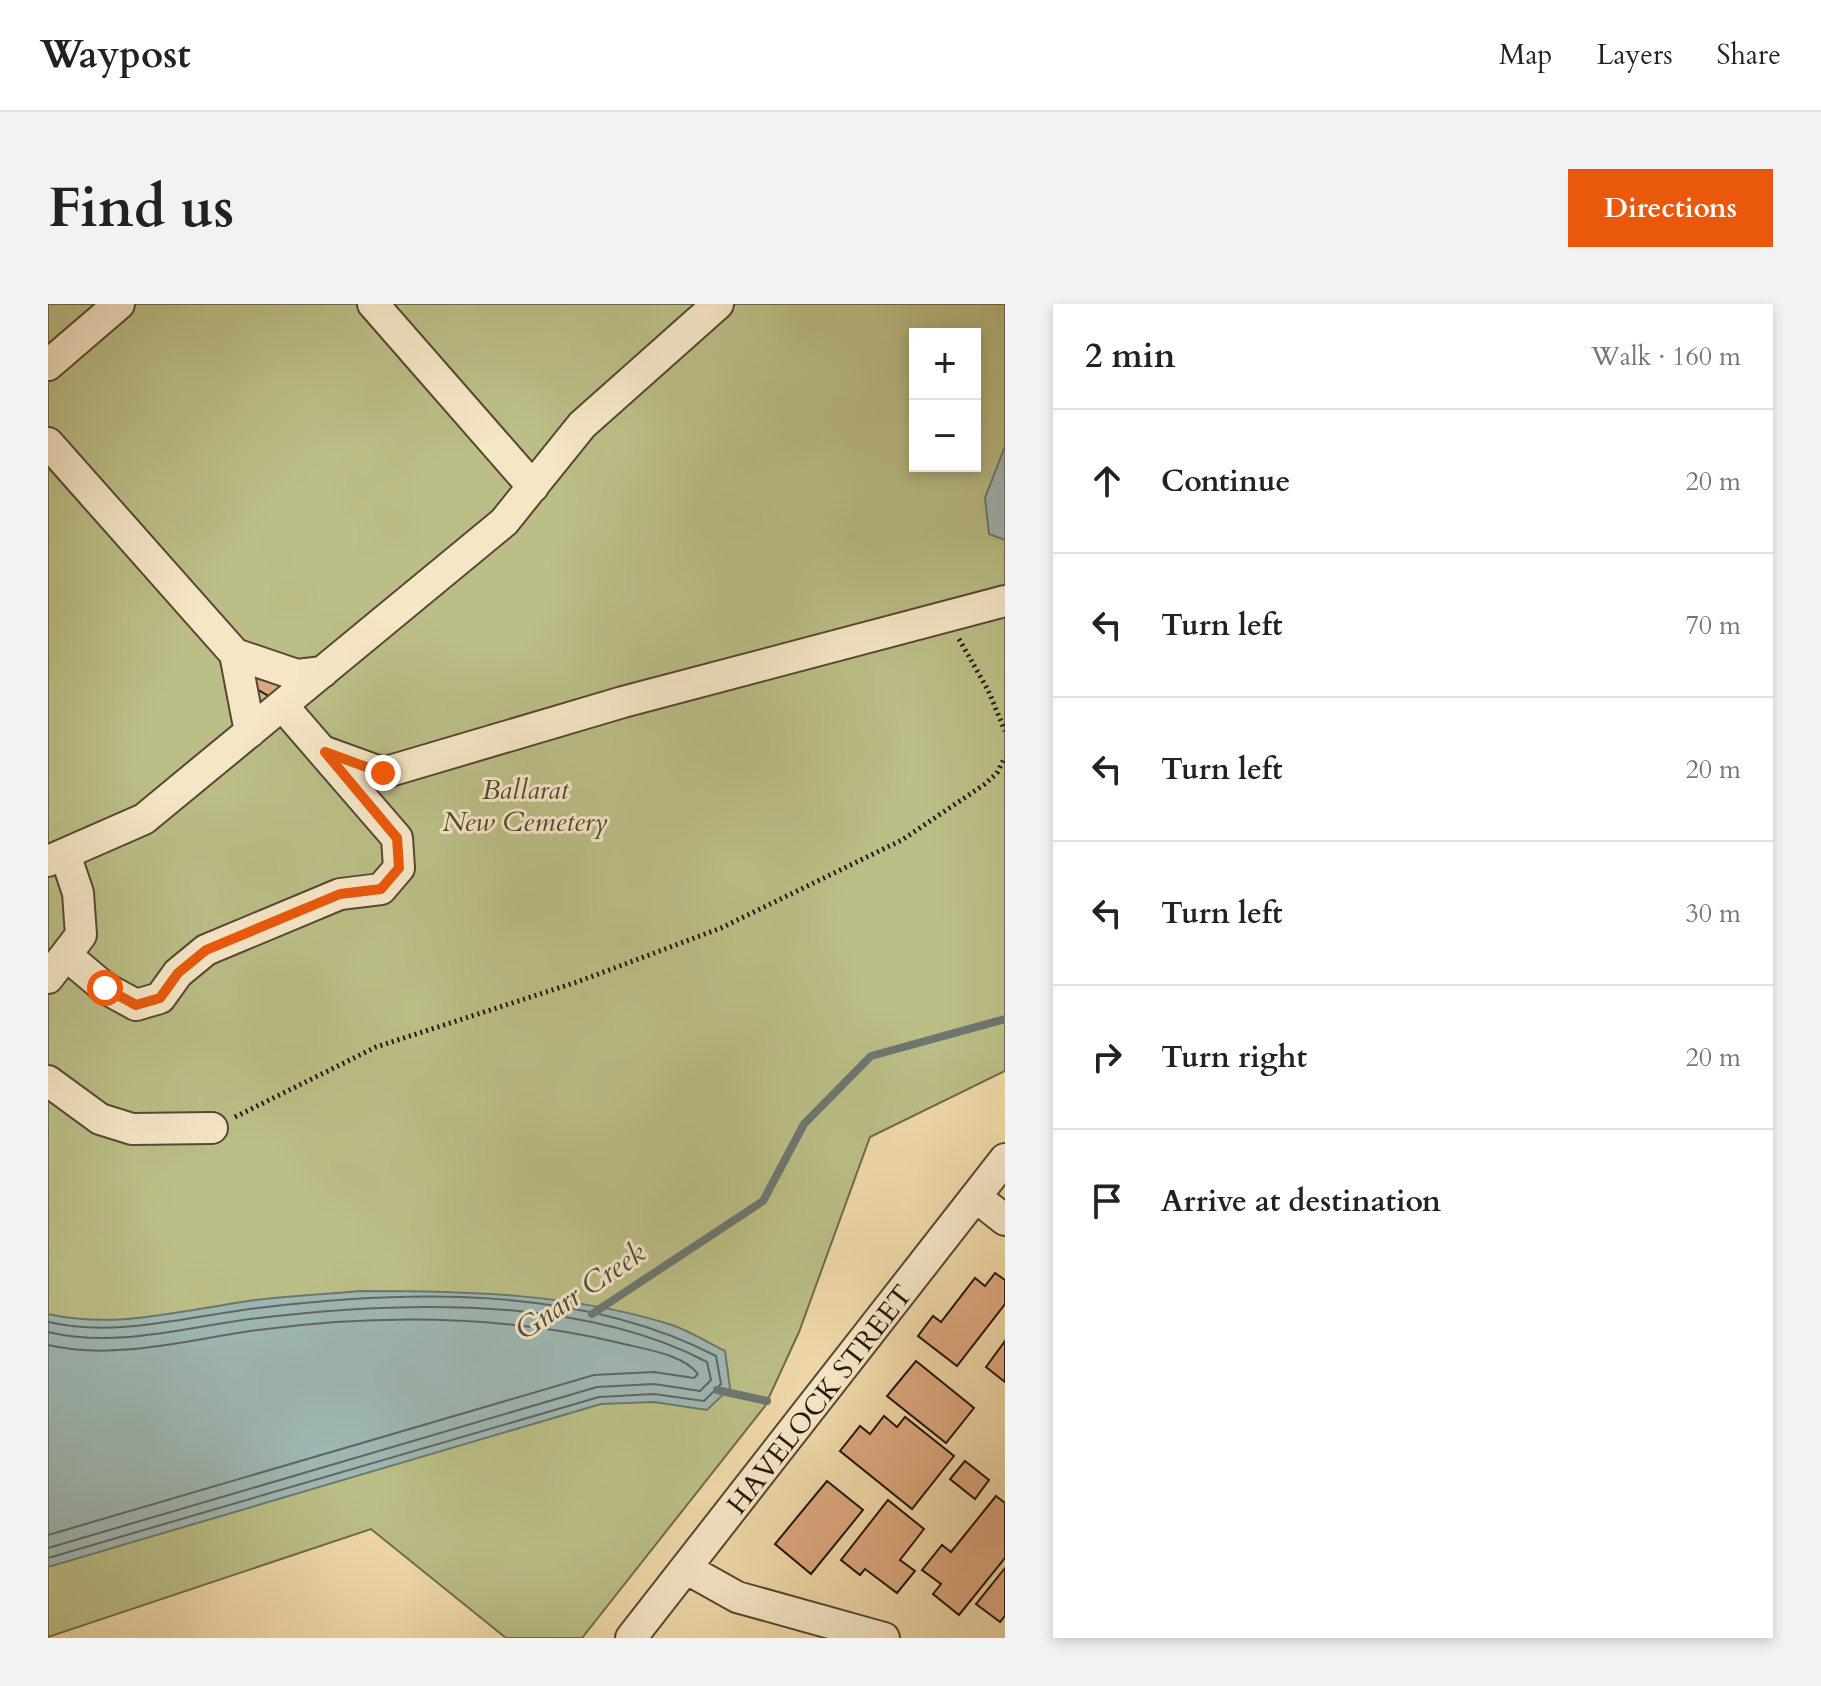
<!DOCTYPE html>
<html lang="en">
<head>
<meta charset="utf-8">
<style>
  body { margin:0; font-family:Cardo,serif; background:#f2f2f2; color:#222 }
  .controls { position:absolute; right:24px; top:24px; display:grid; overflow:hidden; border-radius:0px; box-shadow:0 4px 12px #0003 }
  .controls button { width:72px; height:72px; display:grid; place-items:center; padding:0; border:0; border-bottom:2px solid #e0e0e0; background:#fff; color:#222; font:40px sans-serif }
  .stop { position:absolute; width:24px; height:24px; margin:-18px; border:6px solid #ea580c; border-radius:50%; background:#fff }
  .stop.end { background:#ea580c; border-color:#fff; box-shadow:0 2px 8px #0008 }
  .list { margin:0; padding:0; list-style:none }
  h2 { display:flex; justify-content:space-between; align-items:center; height:104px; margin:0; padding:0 32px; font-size:34px }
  h2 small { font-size:26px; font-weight:400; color:#767676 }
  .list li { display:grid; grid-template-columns:52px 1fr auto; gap:24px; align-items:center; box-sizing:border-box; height:144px; padding:0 32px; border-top:2px solid #e0e0e0 }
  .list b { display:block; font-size:30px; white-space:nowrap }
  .list em { font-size:26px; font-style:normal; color:#767676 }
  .icon { flex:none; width:44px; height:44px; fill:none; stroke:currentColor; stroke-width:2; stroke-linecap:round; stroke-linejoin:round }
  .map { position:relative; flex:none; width:957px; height:1334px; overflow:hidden; border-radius:0px }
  header { display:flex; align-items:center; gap:48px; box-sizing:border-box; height:112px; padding:0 40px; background:#fff; border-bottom:2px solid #e0e0e0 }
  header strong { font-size:38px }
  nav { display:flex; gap:44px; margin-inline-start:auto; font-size:28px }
  .intro { display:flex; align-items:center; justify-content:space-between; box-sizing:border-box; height:192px; padding:0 48px }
  h1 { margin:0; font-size:56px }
  .button { padding:20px 36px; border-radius:0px; background:#ea580c; color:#fff; font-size:28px; font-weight:700 }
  main { display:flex; gap:48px; padding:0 48px }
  aside { flex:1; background:#fff; border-radius:0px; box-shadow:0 4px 12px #0003 }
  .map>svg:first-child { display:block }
</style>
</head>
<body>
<header>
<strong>Waypost</strong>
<nav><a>Map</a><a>Layers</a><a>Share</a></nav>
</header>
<div class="intro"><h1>Find us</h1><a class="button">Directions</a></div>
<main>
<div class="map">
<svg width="957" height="1334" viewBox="0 0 957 1334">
  <rect width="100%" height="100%" fill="#efd8a8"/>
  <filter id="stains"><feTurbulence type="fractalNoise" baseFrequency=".0025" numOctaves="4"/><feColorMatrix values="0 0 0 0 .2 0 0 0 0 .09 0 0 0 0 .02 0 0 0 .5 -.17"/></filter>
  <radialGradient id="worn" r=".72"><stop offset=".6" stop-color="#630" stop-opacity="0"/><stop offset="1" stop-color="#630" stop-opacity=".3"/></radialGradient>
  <!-- green -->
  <path fill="#bbbe86" stroke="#706a49" stroke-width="2" fill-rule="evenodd" d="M0,0H957V767L822,833L751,1028L717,1102L534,1334H458L323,1225L0,1333ZM867,30H927V162H867Z"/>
  <!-- water -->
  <path fill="#9eb7b3" stroke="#6d7770" stroke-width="2" d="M957,142V236L941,230L937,194Z
    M313,987C418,987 520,989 621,1020C640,1026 659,1038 677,1047L682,1084L659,1106L606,1098L553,1100L0,1263V1010C69,1026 140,1005 208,996C243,992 278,990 313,987Z"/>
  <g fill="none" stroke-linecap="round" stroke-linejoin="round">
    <!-- shore -->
    <path stroke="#616760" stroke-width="2" d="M0,1018C69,1034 141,1012 210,1004C359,986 532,981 668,1052L673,1080L656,1097L606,1090L551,1093L0,1254
      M0,1028C69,1045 142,1022 211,1014C351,997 531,991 659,1058L663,1076L652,1087L606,1080L549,1083L0,1244
      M0,1041C68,1057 142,1035 210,1026C331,1010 454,1011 572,1039C595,1045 635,1050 650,1070L646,1074L606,1068L546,1071L0,1231"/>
    <!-- stream -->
    <path stroke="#6d7770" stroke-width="8" d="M544,1010L715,897L756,820L823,752L957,715
      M669,1086L719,1097"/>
  </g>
  <!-- building -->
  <path fill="#dda77f" stroke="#24170c" stroke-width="2" d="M216,366L234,375V384L224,394L207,384L206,375Z
    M947,969L957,976V1000L909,1062L870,1032L885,1012L893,1018L927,974L937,982Z
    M957,1037V1078L938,1063Z
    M868,1057L926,1104L898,1139L839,1092Z
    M836,1112L849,1123L857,1113L906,1152L864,1205L792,1147L812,1122L822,1130Z
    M917,1157L941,1176L927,1195L902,1175Z
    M779,1177L815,1206L763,1270L727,1240Z
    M948,1192L957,1199V1254L911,1311L885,1290L893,1280L874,1266L894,1241L903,1248Z
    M840,1196L876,1225L852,1256L867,1267L849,1289L817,1265L812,1271L793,1256Z
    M957,1264V1312L952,1318L928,1300Z"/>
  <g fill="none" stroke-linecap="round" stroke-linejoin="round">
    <defs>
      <path id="minor" d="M325,0L485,183
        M0,61L71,0
        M0,139L187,350L202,428
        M187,350L249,371L275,368
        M277,448L335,469L575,398L957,297
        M0,557L96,515L456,218L534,121L670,0
        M18,651L57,684L88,701L112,694L130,669L158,646L292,590L333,585L351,564L349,534L234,401
        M0,674L33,631L30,589L17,550
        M0,777L52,815L84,825L164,824
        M928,893L957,916
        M639,1265L689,1293L836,1334
        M583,1334L957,855"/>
    </defs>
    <!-- minor casing -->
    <use href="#minor" stroke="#574733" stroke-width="34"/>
    <!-- path -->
    <path stroke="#24170c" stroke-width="5" stroke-dasharray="2 4" stroke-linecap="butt" d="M911,335L940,386L957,427
      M187,813L328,743L529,678L673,624L854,536L937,480L949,469L957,453"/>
    <!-- minor -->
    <use href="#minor" stroke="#f5e6c6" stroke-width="30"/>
  </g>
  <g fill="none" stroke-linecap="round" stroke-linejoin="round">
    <!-- route -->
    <path stroke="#ea580c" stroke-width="10" d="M57,684L88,701L112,694L130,669L158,646L292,590L333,585L351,564L349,534L277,448L335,469"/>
  </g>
  <g text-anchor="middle" stroke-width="6" stroke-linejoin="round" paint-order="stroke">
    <!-- park labels -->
    <g font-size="28" font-style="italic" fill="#514931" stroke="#f5e6c6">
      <text x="477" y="495">Ballarat<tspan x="477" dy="32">New Cemetery</tspan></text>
    </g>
    <!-- street labels -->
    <g font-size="28" fill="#24170c" stroke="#f5e6c6">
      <text transform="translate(771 1095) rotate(-52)" y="10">HAVELOCK STREET</text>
    </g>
    <!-- water labels -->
    <g font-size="30" font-style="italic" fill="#4f4f46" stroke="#f5e6c6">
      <text transform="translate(532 987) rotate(-34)" y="10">Gnarr Creek</text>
    </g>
  </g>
  <rect width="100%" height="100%" filter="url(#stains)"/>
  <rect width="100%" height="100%" fill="url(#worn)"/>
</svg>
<div class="controls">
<button>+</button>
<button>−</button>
</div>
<div class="stop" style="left:57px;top:684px"></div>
<div class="stop end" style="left:335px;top:469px"></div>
</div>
<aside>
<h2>2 min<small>Walk · 160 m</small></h2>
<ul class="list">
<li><svg class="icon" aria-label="ahead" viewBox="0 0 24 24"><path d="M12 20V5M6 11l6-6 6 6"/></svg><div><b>Continue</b></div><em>20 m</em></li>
<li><svg class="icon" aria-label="left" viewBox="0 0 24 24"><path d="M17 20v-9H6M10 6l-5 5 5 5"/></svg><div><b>Turn left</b></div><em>70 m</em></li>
<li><svg class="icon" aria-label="left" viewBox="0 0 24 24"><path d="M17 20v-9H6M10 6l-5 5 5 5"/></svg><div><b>Turn left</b></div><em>20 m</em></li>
<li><svg class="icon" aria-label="left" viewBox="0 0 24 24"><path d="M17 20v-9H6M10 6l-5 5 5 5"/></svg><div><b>Turn left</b></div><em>30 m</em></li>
<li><svg class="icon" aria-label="right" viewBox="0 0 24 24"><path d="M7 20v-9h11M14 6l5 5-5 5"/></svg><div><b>Turn right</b></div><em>20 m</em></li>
<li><svg class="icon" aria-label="arrive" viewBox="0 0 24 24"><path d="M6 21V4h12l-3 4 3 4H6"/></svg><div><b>Arrive at destination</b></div></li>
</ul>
</aside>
</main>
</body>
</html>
